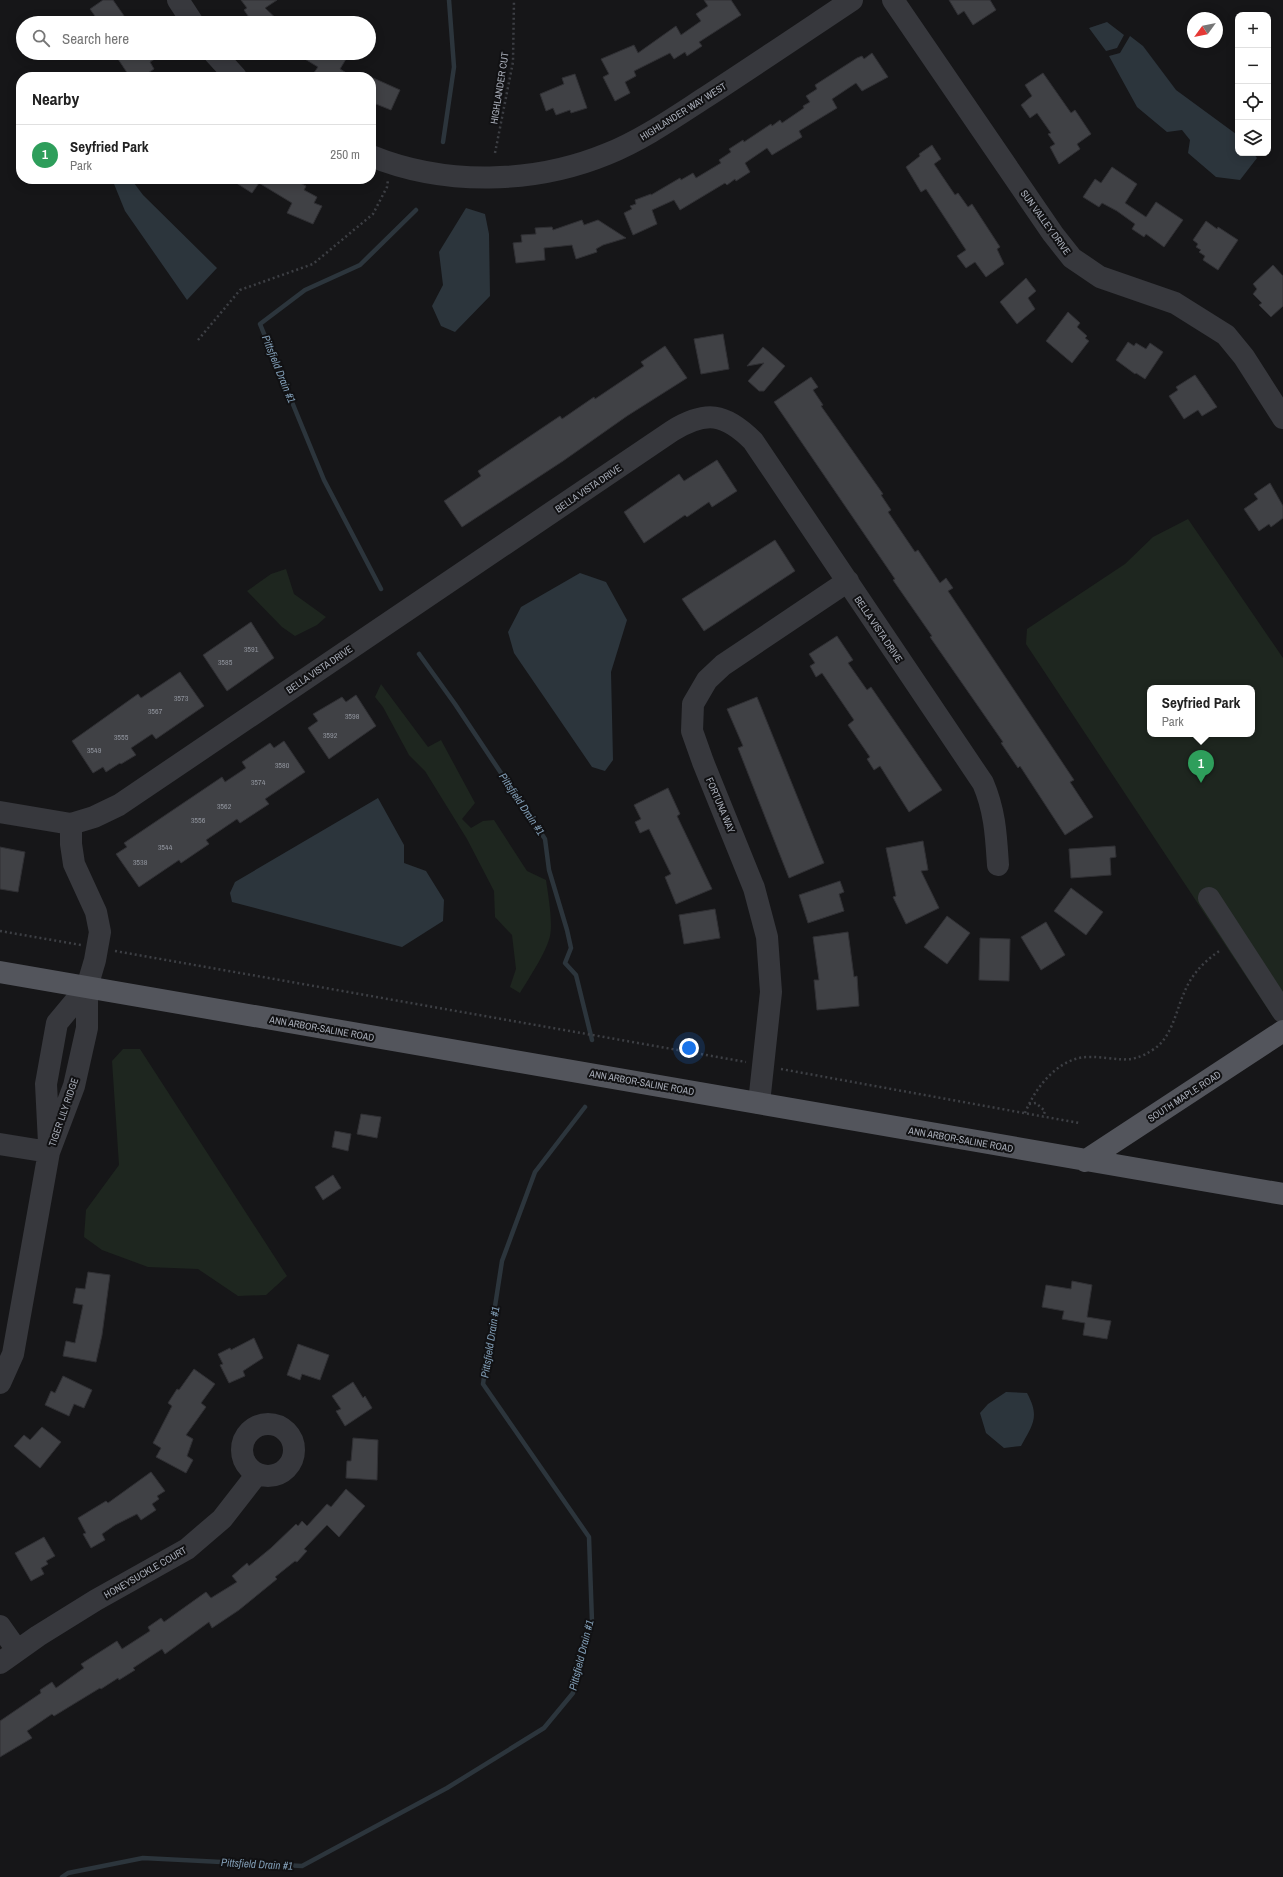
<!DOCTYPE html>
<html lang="en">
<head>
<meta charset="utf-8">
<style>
  body { margin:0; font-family:"Archivo Narrow",sans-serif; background:#f6f6f6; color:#222 }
  .controls { position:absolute; right:12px; top:12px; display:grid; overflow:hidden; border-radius:8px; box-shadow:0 2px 10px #0003 }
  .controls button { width:36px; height:36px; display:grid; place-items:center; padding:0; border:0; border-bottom:1px solid #e0e0e0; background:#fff; color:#222; font:20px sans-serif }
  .compass { position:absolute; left:1187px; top:12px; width:36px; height:36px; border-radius:50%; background:#fff; box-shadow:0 2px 10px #0003; rotate:237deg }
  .you { position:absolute; left:689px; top:1048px; width:14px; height:14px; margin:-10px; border:3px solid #fff; border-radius:50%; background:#1a73e8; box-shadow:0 0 0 6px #1a73e833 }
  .badge { display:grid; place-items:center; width:26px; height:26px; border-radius:50%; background:#80622a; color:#fff; font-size:13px; font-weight:700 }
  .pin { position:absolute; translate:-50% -33px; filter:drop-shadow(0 1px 2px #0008) }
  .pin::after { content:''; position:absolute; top:21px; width:14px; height:12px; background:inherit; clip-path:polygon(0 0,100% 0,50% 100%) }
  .popup { position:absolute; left:1147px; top:685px; width:108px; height:52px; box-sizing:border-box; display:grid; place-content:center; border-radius:8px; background:#fff; filter:drop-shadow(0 1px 3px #0005); font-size:13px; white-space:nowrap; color:#767676 }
  .popup b { font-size:15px; color:#222 }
  .popup::after { content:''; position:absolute; left:50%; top:100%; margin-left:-8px; border:8px solid transparent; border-top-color:#fff }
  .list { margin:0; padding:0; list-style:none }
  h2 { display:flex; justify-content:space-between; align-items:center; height:52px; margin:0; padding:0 16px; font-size:17px }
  h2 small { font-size:13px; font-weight:400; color:#767676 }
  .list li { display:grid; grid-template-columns:26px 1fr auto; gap:12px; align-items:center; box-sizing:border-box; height:60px; padding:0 16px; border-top:1px solid #e0e0e0 }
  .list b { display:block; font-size:15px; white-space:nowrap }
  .list p { margin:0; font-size:13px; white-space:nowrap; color:#767676 }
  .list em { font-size:13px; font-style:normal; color:#767676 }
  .icon { flex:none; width:22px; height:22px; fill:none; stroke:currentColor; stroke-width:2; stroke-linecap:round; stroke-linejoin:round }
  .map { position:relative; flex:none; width:1283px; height:1877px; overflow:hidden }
  .search { position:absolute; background:#fff; box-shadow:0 2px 10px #0003; left:16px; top:16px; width:360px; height:44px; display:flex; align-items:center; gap:10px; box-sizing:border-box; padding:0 14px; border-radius:22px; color:#767676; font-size:15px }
  .panel { position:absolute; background:#fff; box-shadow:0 2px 10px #0003; left:16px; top:72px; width:360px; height:112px; border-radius:16px }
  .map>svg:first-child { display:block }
</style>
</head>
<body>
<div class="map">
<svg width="1283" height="1877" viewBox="0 0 1283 1877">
  <rect width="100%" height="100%" fill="#161618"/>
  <!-- green -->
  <path fill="#1e261f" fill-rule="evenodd" d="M1188,519L1283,658V1010L1273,1017L1026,644L1027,629L1125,564L1153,537ZM1150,688H1252V734H1150Z
    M286,569L294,594L326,617L317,625L295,636L282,627L247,591L271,574Z
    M381,684L428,747L441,740L475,803L462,819L471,828L483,821L494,820L527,871L546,880C548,894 553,922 550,936C546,953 529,978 520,993L510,987L516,969L512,935L495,917L494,891L467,839L425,771L409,755L383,707L375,697Z
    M123,1049H140L287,1276L266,1295L238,1296L198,1269L148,1267L102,1250L84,1237L86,1210L119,1165L112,1061Z"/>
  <!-- water -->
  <path fill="#2c353c" d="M1107,22L1124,35L1117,48L1106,51L1089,28Z
    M1130,36L1143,46L1176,90L1236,134L1238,136V153H1253L1257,158L1240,180L1216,177L1188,153L1190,140L1182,130L1167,132L1137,107L1109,56L1120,53Z
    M112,179H131L143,195L217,268L187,300L125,211Z
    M466,208L485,214L489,234L490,296L455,332L441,326L432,306L443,285L439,252Z
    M580,573L606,582L627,620L611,672L613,760L605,771L592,767L514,653L508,632L521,607Z
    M378,798L404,845V863L426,871L444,900L443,921L402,947L232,902L230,893L235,882Z
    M1006,1392L1027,1393C1040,1417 1033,1424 1021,1446L1004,1448L986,1433L980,1413L988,1404Z"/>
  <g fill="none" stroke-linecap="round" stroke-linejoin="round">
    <!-- stream -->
    <path stroke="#2c353c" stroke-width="4.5" d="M443,142L454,67L449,0
      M381,589L324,480L260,324L305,290L360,265L416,210
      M419,654L455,704L545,839L549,870L567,930L571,948L565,963L576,975L592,1040
      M62,1877L68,1873L143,1858L302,1866L447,1788L544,1728L573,1693L592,1622L589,1537L483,1384L502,1261L535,1172L585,1107"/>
  </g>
  <!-- building -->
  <path fill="#404145" stroke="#303034" d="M103,0H113L129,23H100L90,9Z
    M241,0H277L265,8L281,23H253L244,10L247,8Z
    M704,0H731L741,15L699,42L702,46L687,56L685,52L674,59L670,53L634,71L636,76L625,82L630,93L615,101L603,77L609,74L601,59L634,45L638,53L676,26L681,35L701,21L696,14L708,6Z
    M949,0H990L996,10L973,25L964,11L958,15Z
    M126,53H164L150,62L154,69L142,77H130L118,59Z
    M295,53H336L346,59L340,69L353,77H311L318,67Z
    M872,53L888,77L862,91L856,83L832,99L837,108L799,131L802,137L772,155L767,148L745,163L750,172L736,181L735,179L727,185L725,183L680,210L674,200L652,210L657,224L633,235L624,213L632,209L630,206L636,204L635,200L651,194V195L680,178L681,180L693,173L696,178L721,163L719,160L731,152L729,149L743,140L744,142L771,124L772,126L780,120L782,123L804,108L803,106L810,102L806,96L817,89L815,85L857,58L862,56L864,59Z
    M1043,73L1071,113L1075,110L1091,134L1077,144L1080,149L1059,164L1050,147L1055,144L1048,134L1051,133L1037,113L1030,118L1021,105L1032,96L1025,85Z
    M575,74L587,108L571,113L570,110L556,115L553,108L546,111L540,94L564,84L562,78Z
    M371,77L400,90L391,110L371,102Z
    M932,145L941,159L934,164L955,195L958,193L968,207L972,204L1000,247L997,249L1004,264L986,277L975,262L966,268L957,256L966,250L926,189L921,192L906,167L920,156L919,154Z
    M1112,167L1137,184L1125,203L1146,217L1156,202L1183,220L1164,247L1146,234L1144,237L1132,229L1135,224L1117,211L1102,203L1099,207L1083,197L1095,179L1101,183Z
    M230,179H292L306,186L304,190L317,197L314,203L322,206L313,224L287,213L292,203L259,183L252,193Z
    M582,220L584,225L598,220L626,238L603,245L596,249L597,252L576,259L572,245L544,248L545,260L516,263L513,243L522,242L521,235L536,234L535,228L552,227L553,230Z
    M1206,221L1217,229L1218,227L1238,240L1218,270L1203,260L1205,256L1199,252L1201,250L1196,247L1198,244L1193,240Z
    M1273,265L1283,276V306L1271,317L1259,305L1262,303L1253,294L1257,289L1253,284Z
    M1026,278L1036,291L1028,298L1035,309L1017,324L1000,302Z
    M1068,312L1080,323L1077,327L1087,336L1085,338L1089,341L1072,363L1046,341Z
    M723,334L729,369L701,374L694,339Z
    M1128,342L1134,346L1136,343L1146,349L1150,343L1163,352L1145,379L1136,373L1135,374L1116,360Z
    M665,346L687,378L627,416L563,461L462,527L444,501L481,476L478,471L560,416L562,419L594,397L595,399L601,395L644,366L641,362Z
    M763,347L785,366L764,391H759L748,381L764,363L747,366Z
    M1195,375L1217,407L1202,416L1198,410L1184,419L1169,396L1178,390L1176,387Z
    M811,377L818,387L813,390L823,405L821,406L883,494L881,495L891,510L888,512L915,552L918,550L940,583L946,578L953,588L948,591L1074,780L1070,782L1093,817L1065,835L1020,766L1018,768L1001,743L1003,742L930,637L932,636L893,580L895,579L774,402Z
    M717,460L737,491L712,507L709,502L687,517L685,515L644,543L624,512L679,474L684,481Z
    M1270,483L1283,506V518L1271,527L1269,524L1259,531L1244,509L1258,499L1254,494Z
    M775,540L795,571L704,631L682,599Z
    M251,622L274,658L227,691L203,655Z
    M837,636L853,660L848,663L867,690L871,687L942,790L909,812L880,766L874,770L867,759L870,757L848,725L854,720L822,673L816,677L810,666L815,663L809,654Z
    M180,672L204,706L156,739L152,734L131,748L136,755L121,764L120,763L106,772L103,767L93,773L72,741L138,694L141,698Z
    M356,695L376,726L329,759L308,728L318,721L313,714L342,697L346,702Z
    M757,697L824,863L789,878L738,748L743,746L727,709Z
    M284,741L305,772L265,799L269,804L240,823L237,819L206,840L209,844L181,863L179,860L139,887L116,854L127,847L124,843L222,777L225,782L246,768L242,762L270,743L274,748Z
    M668,788L680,814L677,816L712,889L676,904L665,877L671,874L649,829L640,833L635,822L641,819L634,805Z
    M923,841L928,870L921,871L939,908L906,924L893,897L896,896L886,848Z
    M1115,846L1116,857L1110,858L1111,875L1071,878L1069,849Z
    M0,847L25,852L18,892L0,889Z
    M840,881L844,892L839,894L844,911L808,923L799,895Z
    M1071,888L1103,912L1086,935L1054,911Z
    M715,909L720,938L684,944L679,915Z
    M947,916L970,933L947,964L924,947Z
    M1046,922L1065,955L1041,970L1021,937Z
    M848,932L854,977L857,976L859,1006L817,1010L814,980H819L813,937Z
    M980,938L1010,939L1009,981L979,980Z
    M361,1114L381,1117L377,1138L357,1134Z
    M335,1131L351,1134L348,1151L332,1147Z
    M333,1175L341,1188L323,1200L315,1187Z
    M88,1272L110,1275L102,1335L96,1362L63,1356L66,1341L75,1343L83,1305L73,1303L76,1288L85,1289Z
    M1072,1281L1092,1285L1087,1317L1111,1321L1107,1339L1083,1335L1085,1323L1062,1319L1064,1311L1042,1307L1046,1285L1071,1289Z
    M254,1338L263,1358L243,1371L245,1376L229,1383L220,1365L223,1364L218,1354L230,1348L231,1350Z
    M298,1344L329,1355L320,1380L302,1374L300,1380L287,1375Z
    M194,1369L215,1384L201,1403L206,1407L186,1435L193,1439L187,1456L193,1460L186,1473L156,1457L161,1448L153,1443L172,1406L168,1403L177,1389L179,1390Z
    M63,1376L92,1390L84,1408L74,1404L69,1416L45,1405L51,1391L55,1393Z
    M353,1382L363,1398L365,1396L372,1408L345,1426L336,1411L341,1409L332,1396Z
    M42,1427L61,1442L40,1468L14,1446L24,1435L30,1440Z
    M353,1438L378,1440L377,1480L346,1478L347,1461H351Z
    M151,1472L165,1491L157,1496L159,1499L152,1504L156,1510L141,1520L137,1514L115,1525L102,1534L105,1540L91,1548L83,1534L86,1533L78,1518L106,1501L108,1503Z
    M346,1489L365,1506L339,1537L327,1525L304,1549L307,1551L297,1562L295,1561L275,1577L277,1579L239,1610L212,1628L209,1622L165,1654L162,1649L133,1668L135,1670L119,1680L118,1678L101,1689L100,1688L54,1716L52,1714L27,1731L32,1738L0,1757V1721L41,1693L40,1690L52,1682L56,1688L84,1668L81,1664L117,1641L122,1649L150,1631L148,1627L161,1618L164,1622L206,1592L211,1598L237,1582L232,1576L247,1563L249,1566L271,1548L296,1524L298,1526L302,1521L307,1526L327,1504L331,1507Z
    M44,1537L55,1556L46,1561L48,1564L41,1568L44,1574L31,1581L15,1553Z"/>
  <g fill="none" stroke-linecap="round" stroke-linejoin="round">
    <!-- path -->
    <path stroke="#3d3f44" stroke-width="2.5" stroke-dasharray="2 3" stroke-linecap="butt" d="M495,153L513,62L514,0
      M198,340L240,290L313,264L373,214L387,187L388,180
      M0,931L81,945
      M115,951L746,1062
      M781,1069L1079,1123
      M1029,1104L1036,1103L1045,1111L1043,1117
      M1025,1113C1035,1088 1058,1058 1087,1057C1115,1056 1128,1067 1154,1049C1172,1037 1176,1011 1184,993C1191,975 1205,960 1221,950"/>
    <!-- minor -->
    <path stroke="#37383d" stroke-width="22" d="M178,0L193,23
      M893,0L1053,234L1072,258L1100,277L1175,303L1226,335L1244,357L1283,418
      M214,53L236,77
      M371,156C445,186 534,184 607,154C642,140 675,117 706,97C755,65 804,32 852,0
      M0,812L71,824L94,817L119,805L672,431C706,410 725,413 753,441L983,783C995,811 996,835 998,865
      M1209,898L1283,1012
      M759,1103L771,992L767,937L754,888L703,762L692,731L693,704L707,680L723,665L848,581
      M49,1143L46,1084L57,1023L87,987
      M0,1144L49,1152
      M0,1383L13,1354L49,1152L74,1086L87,1028V987L95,960L100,932L96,912L74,864L71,844V824
      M242 1450a26 26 0 1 1 52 0a26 26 0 1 1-52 0Z
      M0,1626L17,1650
      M0,1663L38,1636L96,1600L187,1549L222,1519L257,1474"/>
    <!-- major -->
    <path stroke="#53555c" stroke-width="22" d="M0,972L1283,1194
      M1085,1161L1283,1031"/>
  </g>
  <g text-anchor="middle" stroke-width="4" stroke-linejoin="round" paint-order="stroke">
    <!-- number labels -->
    <g font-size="8" fill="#8e929b">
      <text x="251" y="652">3591</text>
      <text x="225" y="665">3585</text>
      <text x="181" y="701">3573</text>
      <text x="155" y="714">3567</text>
      <text x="352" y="719">3598</text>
      <text x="330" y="738">3592</text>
      <text x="121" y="740">3555</text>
      <text x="94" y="753">3549</text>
      <text x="282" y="768">3580</text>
      <text x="258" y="785">3574</text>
      <text x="224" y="809">3562</text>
      <text x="198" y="823">3556</text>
      <text x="165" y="850">3544</text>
      <text x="140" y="865">3538</text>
    </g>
    <!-- street labels -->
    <g font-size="10" fill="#a8adb8" stroke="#111113">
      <text transform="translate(499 88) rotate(-81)" y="4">HIGHLANDER CUT</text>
      <text transform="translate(683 111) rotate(-32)" y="4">HIGHLANDER WAY WEST</text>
      <text transform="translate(1046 222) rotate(54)" y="4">SUN VALLEY DRIVE</text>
      <text transform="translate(588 488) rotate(-34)" y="4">BELLA VISTA DRIVE</text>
      <text transform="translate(879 629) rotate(56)" y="4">BELLA VISTA DRIVE</text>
      <text transform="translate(319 669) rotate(-34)" y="4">BELLA VISTA DRIVE</text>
      <text transform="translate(721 805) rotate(67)" y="4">FORTUNA WAY</text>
      <text transform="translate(322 1028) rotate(10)" y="4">ANN ARBOR-SALINE ROAD</text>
      <text transform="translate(642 1082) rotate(10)" y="4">ANN ARBOR-SALINE ROAD</text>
      <text transform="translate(1184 1096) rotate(-33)" y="4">SOUTH MAPLE ROAD</text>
      <text transform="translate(63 1112) rotate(-71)" y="4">TIGER LILY RIDGE</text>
      <text transform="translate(961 1139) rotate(10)" y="4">ANN ARBOR-SALINE ROAD</text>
      <text transform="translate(145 1572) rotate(-30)" y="4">HONEYSUCKLE COURT</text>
    </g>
    <!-- water labels -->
    <g font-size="11" font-style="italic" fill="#7f9bb3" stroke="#111113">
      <text transform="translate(279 369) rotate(68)" y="4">Pittsfield Drain #1</text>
      <text transform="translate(522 804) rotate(56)" y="4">Pittsfield Drain #1</text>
      <text transform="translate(490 1342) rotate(-81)" y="4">Pittsfield Drain #1</text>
      <text transform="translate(581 1655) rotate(-76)" y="4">Pittsfield Drain #1</text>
      <text transform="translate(257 1864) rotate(3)" y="4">Pittsfield Drain #1</text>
    </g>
  </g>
</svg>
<div class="controls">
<button>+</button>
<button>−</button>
<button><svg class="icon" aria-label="locate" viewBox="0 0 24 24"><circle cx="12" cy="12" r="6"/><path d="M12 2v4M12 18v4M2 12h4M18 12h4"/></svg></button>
<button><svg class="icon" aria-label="layers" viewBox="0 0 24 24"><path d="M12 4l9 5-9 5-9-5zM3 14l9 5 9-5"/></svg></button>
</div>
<svg class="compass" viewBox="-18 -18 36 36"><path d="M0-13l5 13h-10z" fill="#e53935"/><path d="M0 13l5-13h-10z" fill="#767676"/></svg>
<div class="you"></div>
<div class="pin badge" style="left:1201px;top:783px;background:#2e9e5b">1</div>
<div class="popup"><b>Seyfried Park</b>Park</div>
<div class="search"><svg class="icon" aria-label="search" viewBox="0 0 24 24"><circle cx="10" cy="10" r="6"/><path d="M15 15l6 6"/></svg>Search here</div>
<section class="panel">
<h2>Nearby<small></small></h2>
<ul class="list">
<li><span class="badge" style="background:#2e9e5b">1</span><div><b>Seyfried Park</b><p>Park</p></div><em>250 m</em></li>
</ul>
</section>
</div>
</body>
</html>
